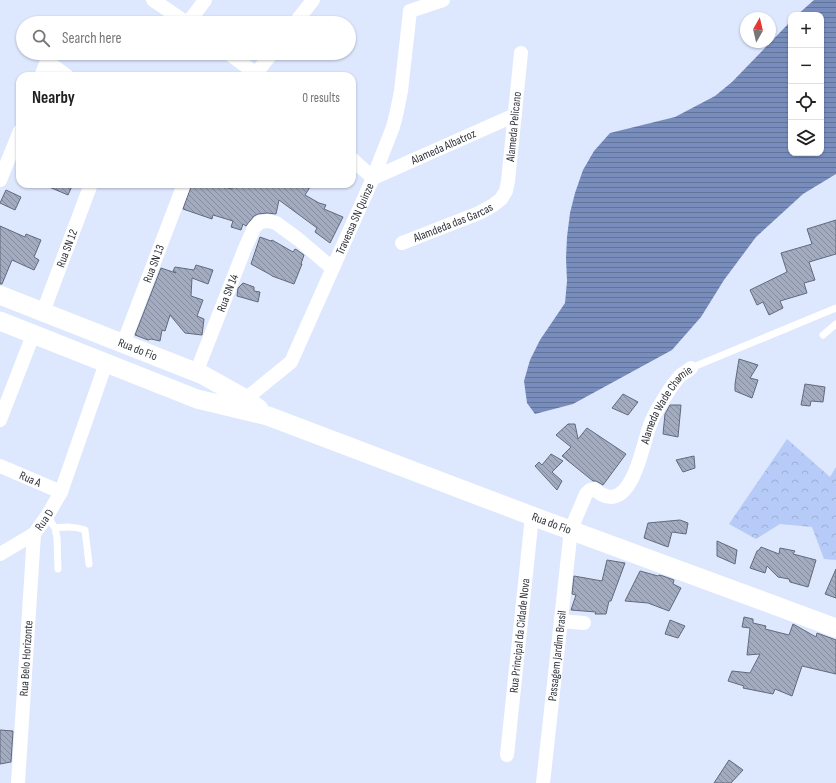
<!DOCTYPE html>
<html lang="en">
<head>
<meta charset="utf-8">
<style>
  body { margin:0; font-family:"Sofia Sans Condensed",sans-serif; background:#f6f6f6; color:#222 }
  .controls { position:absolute; right:12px; top:12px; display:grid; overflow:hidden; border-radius:8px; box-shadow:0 1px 3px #0004 }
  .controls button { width:36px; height:36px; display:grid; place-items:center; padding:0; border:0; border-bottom:1px solid #e0e0e0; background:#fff; color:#222; font:20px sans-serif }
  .compass { position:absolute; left:740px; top:12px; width:36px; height:36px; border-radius:50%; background:#fff; box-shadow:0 1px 3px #0004; rotate:8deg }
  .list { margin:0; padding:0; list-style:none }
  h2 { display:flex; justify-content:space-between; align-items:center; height:52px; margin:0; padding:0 16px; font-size:17px }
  h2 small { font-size:13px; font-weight:400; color:#767676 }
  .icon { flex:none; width:22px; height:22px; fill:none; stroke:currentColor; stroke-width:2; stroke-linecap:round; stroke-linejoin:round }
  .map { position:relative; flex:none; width:836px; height:783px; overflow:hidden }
  .search { position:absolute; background:#fff; box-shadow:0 1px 3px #0004; left:16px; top:16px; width:340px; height:44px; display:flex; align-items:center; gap:10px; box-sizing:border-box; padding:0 14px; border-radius:22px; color:#767676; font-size:15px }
  .panel { position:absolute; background:#fff; box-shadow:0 1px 3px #0004; left:16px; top:72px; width:340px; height:116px; border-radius:12px }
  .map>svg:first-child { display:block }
</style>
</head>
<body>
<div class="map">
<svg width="836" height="783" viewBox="0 0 836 783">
  <defs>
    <pattern id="forest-crowns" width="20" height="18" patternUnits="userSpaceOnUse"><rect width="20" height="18" fill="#b6cbf7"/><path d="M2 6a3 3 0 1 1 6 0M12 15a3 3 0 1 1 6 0" fill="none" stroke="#9dafd5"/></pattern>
    <pattern id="water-rules" width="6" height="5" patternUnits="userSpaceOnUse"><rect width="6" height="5" fill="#788dbc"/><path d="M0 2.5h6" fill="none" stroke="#63749a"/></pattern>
    <pattern id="building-back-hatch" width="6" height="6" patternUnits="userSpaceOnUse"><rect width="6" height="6" fill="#a2abc0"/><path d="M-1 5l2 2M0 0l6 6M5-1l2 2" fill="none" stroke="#848c9d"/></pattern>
  </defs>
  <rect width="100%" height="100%" fill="#dde7fd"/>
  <!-- forest -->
  <path fill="url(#forest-crowns)" d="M787,439L830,477L836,467V560L824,559L812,527L780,524L756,539L729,524Z"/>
  <!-- water -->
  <path fill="url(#water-rules)" d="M814,0H836V174L803,194L756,237L724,280L701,317L672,350L573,404L535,414L527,403L524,381L530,360L540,340L565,303L567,281L566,258L567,237L570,213L575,193L583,170L594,151L610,133L675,117L715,96L732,82L791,21V153H821V15H797Z"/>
  <!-- building -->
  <path fill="url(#building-back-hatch)" stroke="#616a7d" d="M42,184H73L68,195Z
    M192,184H216V185L232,189L234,184H312L305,195L319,203L326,205L324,209L343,217L330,243L315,232L317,228L279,200L276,214L267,213L258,214L254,216L246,226L243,224L241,230L231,227L233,221L213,215L212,219L183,209Z
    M6,190L21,197L15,210L0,203Z
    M836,220V254L809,262L815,280L804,283L807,293L780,301L783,308L769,315L763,302L757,305L750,290L787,272L781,253L812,244L807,229Z
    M0,226L25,237L26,234L41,240L34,257L39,260L34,270L12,260L2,284H0Z
    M260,237L271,241L272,240L293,252L295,249L297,250L304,255L301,264H302L294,284L272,276L271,275L251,264Z
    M196,265L213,270L208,284L192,278L191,296L203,300L197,316L204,319L202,335L185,333L170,315L165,331L162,330L160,341L151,339L148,340L135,335L161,268L176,273L173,271L175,267L194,270Z
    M243,283L254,287V291L260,292L258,302L237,296L238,288Z
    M739,359L758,365L750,378L758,380L752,398L735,391V384Z
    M805,384L825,387L823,402L811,401L810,406L801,405Z
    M623,394L638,402L628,415L612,408Z
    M670,405H681L678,437L663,434L665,414Z
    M568,424H575L578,439L587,428L626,454L603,485L596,481H593L562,456L571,447L556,435Z
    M551,454L563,461L552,472L562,481L557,490L535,466L539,462L542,465Z
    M694,456L695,468L683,472L676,460Z
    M680,520L688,523L686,534L672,532L668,547L644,538L648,523Z
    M717,541L737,550L735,564L717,556Z
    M761,547L779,554L780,548L795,551L793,554L816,560L808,587L790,582L789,579L778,577L767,566L765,573L750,568L757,551L759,550Z
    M607,560L625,563L611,601H609L606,614H595L596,612L571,610L576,595L572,594L574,576L602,581Z
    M836,569V598L825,594Z
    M640,571L658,576L659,575L663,576L674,580L673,584L681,588L669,611L648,603L625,601Z
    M744,617L753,619V623L766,626L765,629L789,635L793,624L816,637L817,633L836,640V674L802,666L792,696L775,689L773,694L743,688L744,686L728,681L732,671L750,673L760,654L747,655L750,628L742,627Z
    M670,620L685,626L678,638L665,634Z
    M0,730L13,731L11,762L0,764Z
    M729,760L743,770L731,783H714Z"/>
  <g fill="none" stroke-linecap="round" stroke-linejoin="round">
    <!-- lane -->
    <path stroke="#fff" stroke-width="7" d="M823,335L836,324
      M691,368L836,308
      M47,516L55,528L57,538L58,569
      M55,528C65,527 75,526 85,530L89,564"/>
    <!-- street -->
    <g stroke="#fff" stroke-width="14">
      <path d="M153,0L187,23"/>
      <path d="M188,23L205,0"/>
      <path d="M295,23L313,0"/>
      <path d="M228,53L259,76"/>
      <path d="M41,76L47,61L67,76"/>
      <path d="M254,76L272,53"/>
      <path d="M352,159L373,178"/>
      <path id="s1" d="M373,178L515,115"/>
      <path d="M0,180L20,131"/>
      <path id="s2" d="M402,243L479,213L492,206L501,199L506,191L508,181L521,53"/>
      <path id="s3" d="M43,312L91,184"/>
      <path id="s4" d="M123,344L184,184"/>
      <path id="s5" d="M196,373L245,248L254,228L260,222L268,221L276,223L298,239L332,268"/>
      <path id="s6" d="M238,405L291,362L373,178L393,127L397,111L401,91L410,11L443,0"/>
      <path d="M0,420L33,335"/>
      <path id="s7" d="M0,466L61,492"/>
      <path id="s8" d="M0,554L34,534L47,516L61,492L106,363"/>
      <path d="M561,621L584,623"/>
      <path id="s9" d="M507,755L532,516"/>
      <path id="s10" d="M18,783L34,534"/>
      <path id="s11" d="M543,783L571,529L586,494L590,490L594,489C599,493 604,497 611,497C635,496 643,443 650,425C654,413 672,384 681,375C684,373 688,371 691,368"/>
    </g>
    <!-- secondary -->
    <g stroke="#fff" stroke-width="19">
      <path id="s12" d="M0,295L203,375L244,398L259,409"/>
      <path id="s13" d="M0,321L197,399L268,416L532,516L836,628"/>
    </g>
  </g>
  <g text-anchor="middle" stroke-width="3" stroke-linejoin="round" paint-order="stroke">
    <!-- street labels -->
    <g font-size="12" fill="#30343c" stroke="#f0f5fd">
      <text dy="4" stroke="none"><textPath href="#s2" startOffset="183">Alameda Pelicano</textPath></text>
      <text dy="4" stroke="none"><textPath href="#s1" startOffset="77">Alameda Albatroz</textPath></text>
      <text dy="4" stroke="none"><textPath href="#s6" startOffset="225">Travessa SN Quinze</textPath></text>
      <text dy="4" stroke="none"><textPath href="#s2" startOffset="55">Alamdeda das Garcas</textPath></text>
      <text dy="4" stroke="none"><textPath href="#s3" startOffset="68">Rua SN 12</textPath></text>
      <text dy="4" stroke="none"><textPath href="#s4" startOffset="86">Rua SN 13</textPath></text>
      <text dy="4" stroke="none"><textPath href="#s5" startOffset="86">Rua SN 14</textPath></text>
      <text dy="4" stroke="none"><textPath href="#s12" startOffset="148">Rua do Fio</textPath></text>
      <text dy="4" stroke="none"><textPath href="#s11" startOffset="434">Alameda Wade Chamie</textPath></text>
      <text dy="4" stroke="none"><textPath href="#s7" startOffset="33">Rua A</textPath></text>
      <text dy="4" stroke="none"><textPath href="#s8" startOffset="57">Rua D</textPath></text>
      <text dy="4" stroke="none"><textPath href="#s13" startOffset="588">Rua do Fio</textPath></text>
      <text dy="4" stroke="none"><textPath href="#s9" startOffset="120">Rua Principal da Cidade Nova</textPath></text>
      <text dy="4" stroke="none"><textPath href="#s11" startOffset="128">Passagem Jardim Brasil</textPath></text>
      <text dy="4" stroke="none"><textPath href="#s10" startOffset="125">Rua Belo Horizonte</textPath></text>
    </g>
  </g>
</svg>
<div class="controls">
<button>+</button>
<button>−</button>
<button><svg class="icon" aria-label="locate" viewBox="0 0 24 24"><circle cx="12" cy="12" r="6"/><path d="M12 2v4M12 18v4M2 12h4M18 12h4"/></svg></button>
<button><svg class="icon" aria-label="layers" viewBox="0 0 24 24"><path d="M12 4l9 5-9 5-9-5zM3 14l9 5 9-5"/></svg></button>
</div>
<svg class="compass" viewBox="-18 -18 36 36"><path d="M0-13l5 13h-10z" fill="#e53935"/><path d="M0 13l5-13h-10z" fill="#767676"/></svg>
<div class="search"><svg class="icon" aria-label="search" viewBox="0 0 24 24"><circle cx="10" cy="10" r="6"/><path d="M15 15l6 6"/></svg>Search here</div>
<section class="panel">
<h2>Nearby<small>0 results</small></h2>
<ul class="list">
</ul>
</section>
</div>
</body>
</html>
